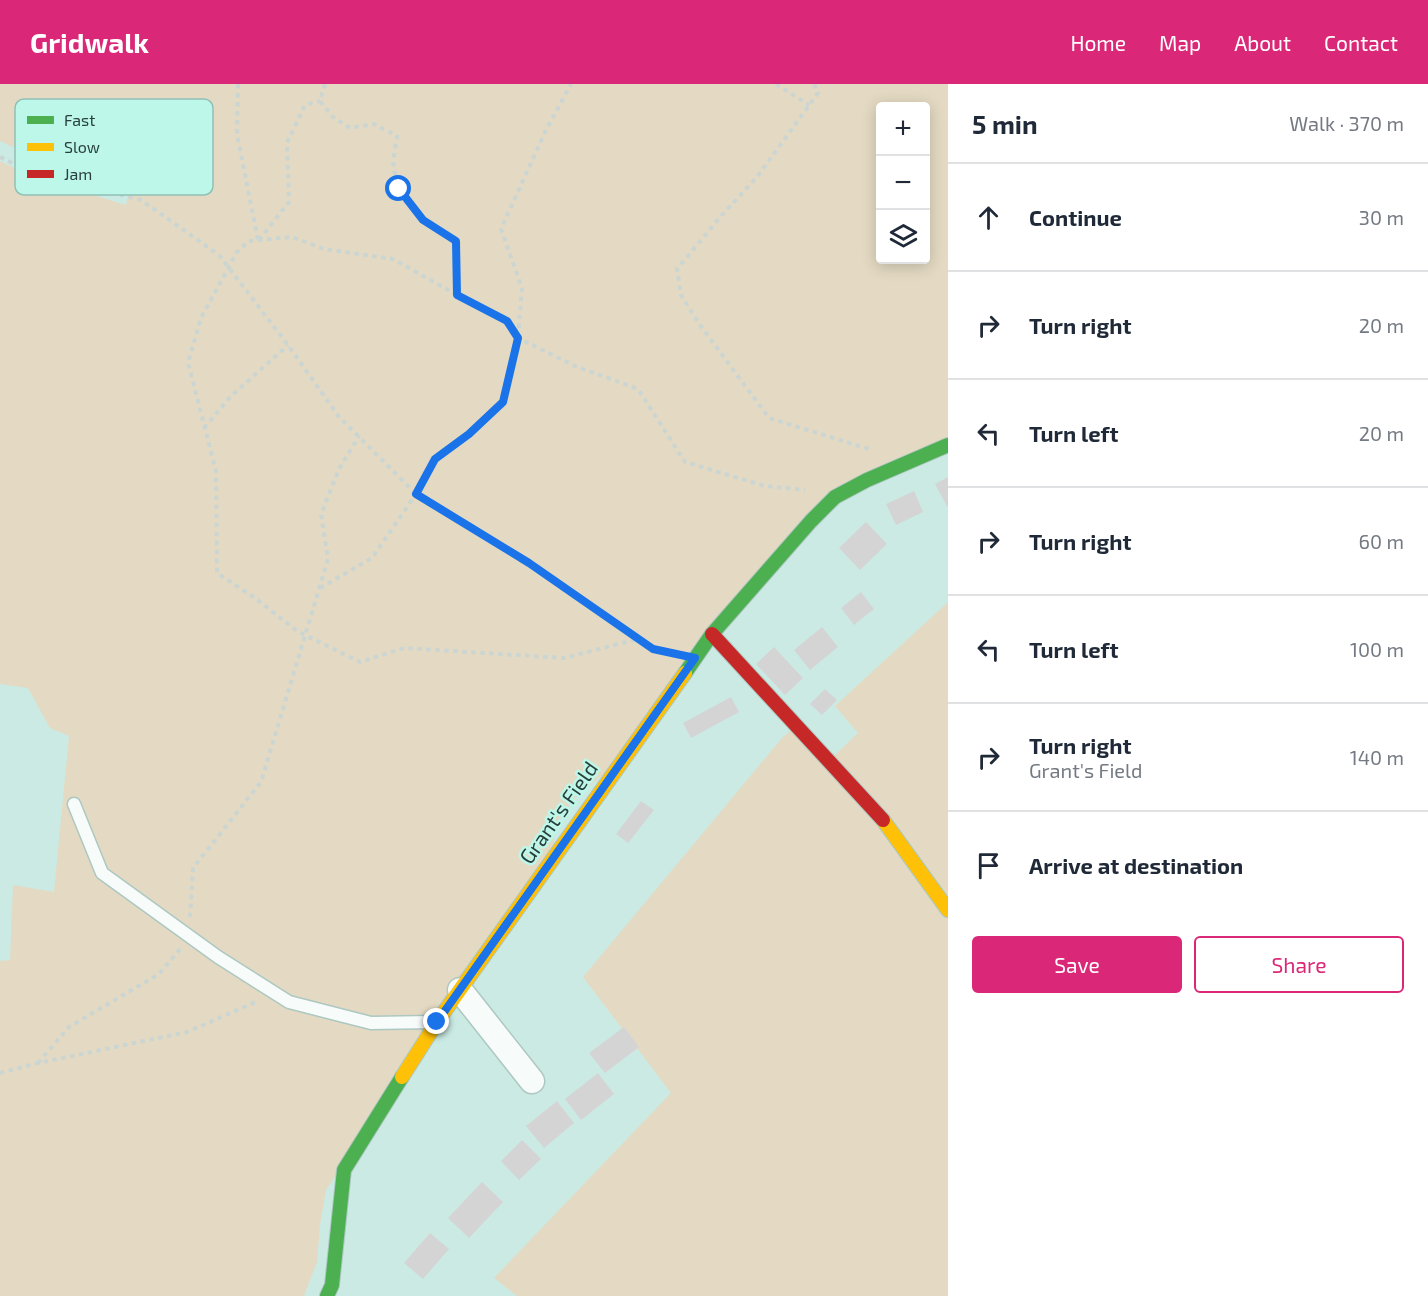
<!DOCTYPE html>
<html lang="en">
<head>
<meta charset="utf-8">
<style>
  body { margin:0; font-family:"Exo 2",sans-serif; background:#f2f2f3; color:#1f2937 }
  .controls { position:absolute; right:18px; top:18px; display:grid; overflow:hidden; border-radius:6px; box-shadow:0 3px 15px #0003 }
  .controls button { width:54px; height:54px; display:grid; place-items:center; padding:0; border:0; border-bottom:2px solid #e0e1e3; background:#fff; color:#1f2937; font:30px sans-serif }
  .stop { position:absolute; width:18px; height:18px; margin:-14px; border:4px solid #1a73e8; border-radius:50%; background:#fff }
  .stop.end { background:#1a73e8; border-color:#fff; box-shadow:0 2px 6px #0008 }
  .list { margin:0; padding:0; list-style:none }
  h2 { display:flex; justify-content:space-between; align-items:center; height:78px; margin:0; padding:0 24px; font-size:26px }
  h2 small { font-size:20px; font-weight:400; color:#747a83 }
  .list li { display:grid; grid-template-columns:39px 1fr auto; gap:18px; align-items:center; box-sizing:border-box; height:108px; padding:0 24px; border-top:2px solid #e0e1e3 }
  .list b { display:block; font-size:22px; white-space:nowrap }
  .list p { margin:0; font-size:20px; white-space:nowrap; color:#747a83 }
  .list em { font-size:20px; font-style:normal; color:#747a83 }
  .actions { display:flex; gap:12px; padding:18px 24px }
  .actions a { flex:1; padding:14px 0; border:2px solid #db2777; border-radius:6px; text-align:center; font-size:21px; color:#db2777 }
  .actions .main { background:#db2777; color:#fff }
  .icon { flex:none; width:33px; height:33px; fill:none; stroke:currentColor; stroke-width:2; stroke-linecap:round; stroke-linejoin:round }
  .map { position:relative; flex:none; width:948px; height:1212px; overflow:hidden }
  header { display:flex; align-items:center; gap:36px; box-sizing:border-box; height:84px; padding:0 30px; background:#db2777; color:#fff }
  header strong { font-size:28px }
  nav { display:flex; gap:33px; margin-inline-start:auto; font-size:21px }
  main { display:flex }
  aside { flex:1; background:#fff }
  .map>svg:first-child { display:block }
</style>
</head>
<body>
<header>
<strong>Gridwalk</strong>
<nav><a>Home</a><a>Map</a><a>About</a><a>Contact</a></nav>
</header>
<main>
<div class="map">
<svg width="948" height="1212" viewBox="0 0 948 1212">
  <rect width="100%" height="100%" fill="#caeae3"/>
  <!-- green -->
  <path fill="#e4dac3" fill-rule="evenodd" d="M0,0H948V355L841,401L613,682L574,715L552,744L555,765L326,1106L320,1141L317,1178L304,1212H0V877L10,876L13,801L54,808L69,652L50,644L28,604L0,600V77L31,92L126,121L129,104L67,88L0,57ZM880,22H926V176H880Z
    M948,518V1212H517L494,1194L671,1009L583,893L782,654L801,638L835,671L858,649L835,622Z"/>
  <!-- building -->
  <path fill="#d5d4d5" d="M948,393V424L935,400Z
    M914,407L923,428L896,441L886,420Z
    M866,438L887,460L860,486L839,464Z
    M861,508L874,525L854,541L841,524Z
    M822,543L838,563L810,586L794,566Z
    M774,563L803,594L785,611L756,580Z
    M825,605L837,616L822,631L810,620Z
    M731,613L739,628L691,654L683,639Z
    M641,717L654,726L628,759L616,750Z
    M624,943L639,963L605,989L589,969Z
    M598,989L614,1010L581,1036L565,1015Z
    M557,1017L574,1039L544,1064L526,1042Z
    M522,1056L541,1075L519,1096L501,1077Z
    M482,1098L503,1118L469,1154L448,1134Z
    M430,1149L449,1165L423,1195L404,1179Z"/>
  <g fill="none" stroke-linecap="round" stroke-linejoin="round">
    <defs>
      <path id="lane" d="M74,720L102,789L218,873L289,918L371,939L433,938"/>
      <path id="street" d="M460,906L532,997"/>
      <path id="fast" d="M685,589L712,550L811,437L835,413L867,396L948,361
        M327,1212L332,1201L344,1086L402,993"/>
      <path id="slow" d="M883,736L948,826
        M402,993L437,938L685,589"/>
      <path id="jam" d="M712,550L883,736"/>
    </defs>
    <!-- lane casing -->
    <use href="#lane" stroke="#adc7c1" stroke-width="15"/>
    <!-- street casing -->
    <use href="#street" stroke="#adc7c1" stroke-width="27"/>
    <!-- fast casing -->
    <use href="#fast" stroke="#adc7c1" stroke-width="16"/>
    <!-- slow casing -->
    <use href="#slow" stroke="#adc7c1" stroke-width="16"/>
    <!-- jam casing -->
    <use href="#jam" stroke="#adc7c1" stroke-width="16"/>
    <!-- path -->
    <path stroke="#cbd5d2" stroke-width="4" stroke-dasharray="4.5 4.5" stroke-linecap="butt" d="M238,0L237,50L258,156
      M325,0L320,17L333,33L350,44L374,40L397,52C396,62 392,75 394,85C400,121 428,139 456,157L457,211L507,237L518,254L575,282L638,305L685,378L765,402L805,406
      M776,0L809,21
      M814,0L818,9L757,93L722,131L677,185L681,211L700,241L769,334L872,366
      M0,73L26,86L141,116L219,171L288,261L339,333L416,410L529,479L653,565L668,568
      M259,156L289,118L287,59L305,21L320,17
      M457,211L393,175L324,165L292,153L249,157L237,168L201,234L188,279L216,387L217,489L255,514L297,547L360,578L404,564L564,574L638,555
      M204,344L231,312L288,261
      M320,504L372,474L416,410L435,375L469,350L503,318L518,254L522,204L501,145L546,46L571,0
      M190,833L193,784L261,698L328,475L321,430L339,385L359,352
      M38,979L69,943L159,890L181,864
      M0,989L38,979L187,948L258,917"/>
    <!-- lane -->
    <use href="#lane" stroke="#f7fcfb" stroke-width="12"/>
    <!-- street -->
    <use href="#street" stroke="#f7fcfb" stroke-width="24"/>
    <!-- fast -->
    <use href="#fast" stroke="#4caf50" stroke-width="14"/>
    <!-- slow -->
    <use href="#slow" stroke="#ffc107" stroke-width="14"/>
    <!-- jam -->
    <use href="#jam" stroke="#c62828" stroke-width="14"/>
  </g>
  <g fill="none" stroke-linecap="round" stroke-linejoin="round">
    <!-- route -->
    <path stroke="#1a73e8" stroke-width="8" d="M399,105L423,136L456,157L457,211L507,237L518,254L503,318L469,350L435,375L416,410L529,479L653,565L695,574L437,938"/>
  </g>
  <g text-anchor="middle" stroke-width="5" stroke-linejoin="round" paint-order="stroke">
    <!-- street labels -->
    <g font-size="21" fill="#283f3a" stroke="#bdf7ea">
      <text transform="translate(559 729) rotate(-55)" y="7">Grant's Field</text>
    </g>
  </g>
  <!-- legend -->
  <rect x="15" y="15" width="198" height="96" rx="9" fill="#bdf7ea" stroke="#90c0b5" stroke-width="1.5"/>
  <rect x="27" y="32" width="27" height="8" fill="#4caf50"/>
  <rect x="27" y="59" width="27" height="8" fill="#ffc107"/>
  <rect x="27" y="86" width="27" height="8" fill="#c62828"/>
  <g font-size="16" fill="#283f3a">
    <text x="64" y="42">Fast</text>
    <text x="64" y="69">Slow</text>
    <text x="64" y="96">Jam</text>
  </g>
</svg>
<div class="controls">
<button>+</button>
<button>−</button>
<button><svg class="icon" aria-label="layers" viewBox="0 0 24 24"><path d="M12 4l9 5-9 5-9-5zM3 14l9 5 9-5"/></svg></button>
</div>
<div class="stop" style="left:399px;top:105px"></div>
<div class="stop end" style="left:437px;top:938px"></div>
</div>
<aside>
<h2>5 min<small>Walk · 370 m</small></h2>
<ul class="list">
<li><svg class="icon" aria-label="ahead" viewBox="0 0 24 24"><path d="M12 20V5M6 11l6-6 6 6"/></svg><div><b>Continue</b></div><em>30 m</em></li>
<li><svg class="icon" aria-label="right" viewBox="0 0 24 24"><path d="M7 20v-9h11M14 6l5 5-5 5"/></svg><div><b>Turn right</b></div><em>20 m</em></li>
<li><svg class="icon" aria-label="left" viewBox="0 0 24 24"><path d="M17 20v-9H6M10 6l-5 5 5 5"/></svg><div><b>Turn left</b></div><em>20 m</em></li>
<li><svg class="icon" aria-label="right" viewBox="0 0 24 24"><path d="M7 20v-9h11M14 6l5 5-5 5"/></svg><div><b>Turn right</b></div><em>60 m</em></li>
<li><svg class="icon" aria-label="left" viewBox="0 0 24 24"><path d="M17 20v-9H6M10 6l-5 5 5 5"/></svg><div><b>Turn left</b></div><em>100 m</em></li>
<li><svg class="icon" aria-label="right" viewBox="0 0 24 24"><path d="M7 20v-9h11M14 6l5 5-5 5"/></svg><div><b>Turn right</b><p>Grant's Field</p></div><em>140 m</em></li>
<li><svg class="icon" aria-label="arrive" viewBox="0 0 24 24"><path d="M6 21V4h12l-3 4 3 4H6"/></svg><div><b>Arrive at destination</b></div></li>
</ul>
<div class="actions"><a class="main">Save</a><a>Share</a></div>
</aside>
</main>
</body>
</html>
